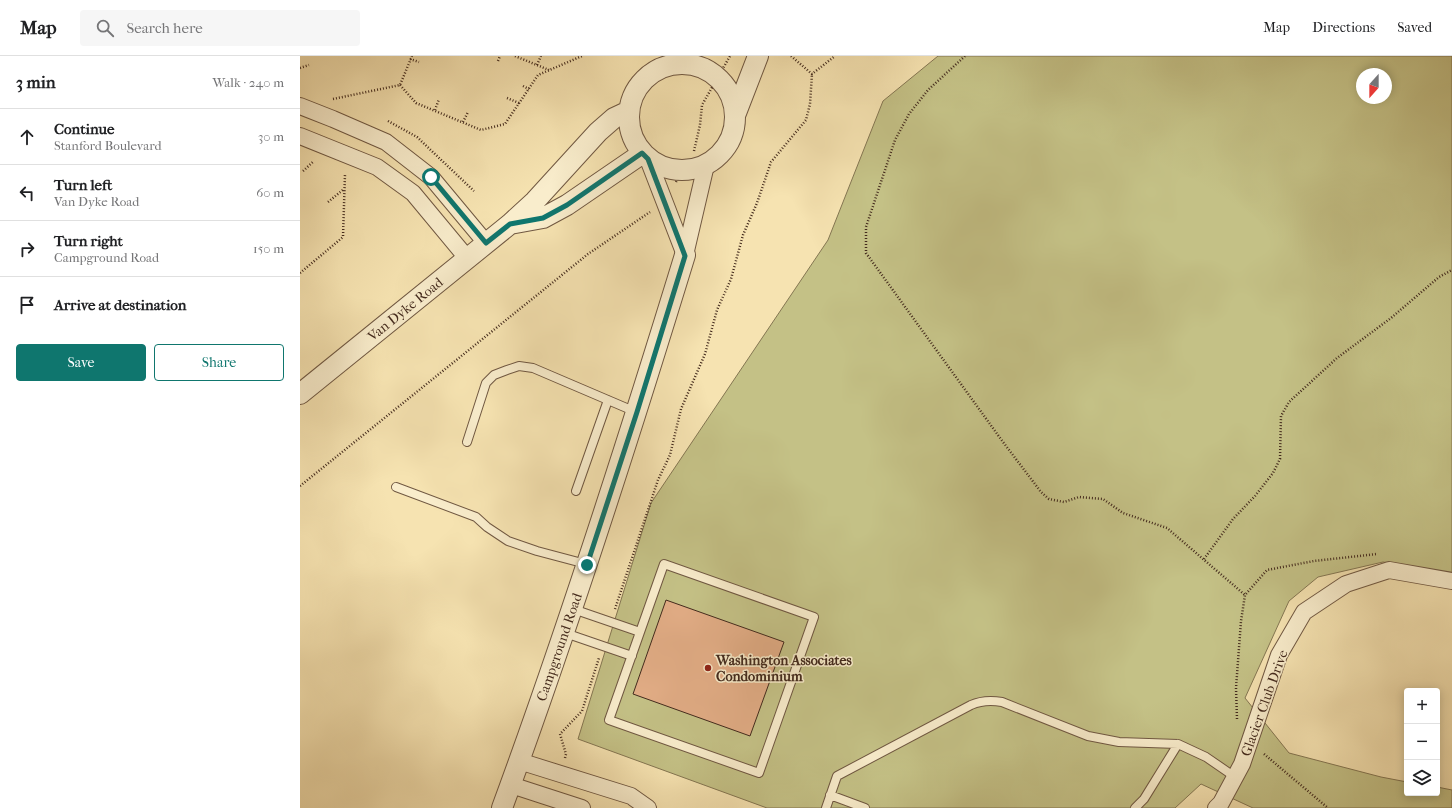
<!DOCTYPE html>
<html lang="en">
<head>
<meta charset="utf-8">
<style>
  body { margin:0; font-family:"IM FELL French Canon",serif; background:#f6f6f6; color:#202124 }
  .controls { position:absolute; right:12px; bottom:12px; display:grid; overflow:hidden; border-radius:4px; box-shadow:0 2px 10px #0003 }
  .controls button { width:36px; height:36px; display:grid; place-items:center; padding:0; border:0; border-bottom:1px solid #e0e0e0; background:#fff; color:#202124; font:20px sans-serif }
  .compass { position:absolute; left:1056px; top:12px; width:36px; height:36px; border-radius:50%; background:#fff; box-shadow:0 2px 10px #0003; rotate:201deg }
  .stop { position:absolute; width:12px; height:12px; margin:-9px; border:3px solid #0f766e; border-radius:50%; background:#fff }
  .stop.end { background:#0f766e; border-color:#fff; box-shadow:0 1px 4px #0008 }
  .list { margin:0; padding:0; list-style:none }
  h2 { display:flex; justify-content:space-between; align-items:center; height:52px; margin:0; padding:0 16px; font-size:17px }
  h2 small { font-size:13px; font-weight:400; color:#757577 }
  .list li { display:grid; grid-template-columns:26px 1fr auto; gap:12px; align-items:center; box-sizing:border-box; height:56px; padding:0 16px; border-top:1px solid #e0e0e0 }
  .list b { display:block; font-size:15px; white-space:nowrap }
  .list p { margin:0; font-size:13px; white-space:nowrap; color:#757577 }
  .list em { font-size:13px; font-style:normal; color:#757577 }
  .actions { display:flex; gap:8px; padding:12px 16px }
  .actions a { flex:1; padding:9px 0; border:1px solid #0f766e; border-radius:4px; text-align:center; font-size:14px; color:#0f766e }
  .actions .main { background:#0f766e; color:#fff }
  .icon { flex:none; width:22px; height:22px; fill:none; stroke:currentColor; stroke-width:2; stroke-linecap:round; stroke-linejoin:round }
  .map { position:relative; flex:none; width:1152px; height:752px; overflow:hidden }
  header { display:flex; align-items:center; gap:24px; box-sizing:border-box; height:56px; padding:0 20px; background:#fff; border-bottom:1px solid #e0e0e0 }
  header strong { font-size:19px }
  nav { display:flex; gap:22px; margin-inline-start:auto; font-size:14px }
  .search { width:280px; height:36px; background:#f6f6f6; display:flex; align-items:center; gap:10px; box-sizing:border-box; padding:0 14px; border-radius:4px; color:#757577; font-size:15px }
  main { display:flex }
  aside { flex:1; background:#fff }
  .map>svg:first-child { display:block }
</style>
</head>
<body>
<header>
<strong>Map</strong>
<div class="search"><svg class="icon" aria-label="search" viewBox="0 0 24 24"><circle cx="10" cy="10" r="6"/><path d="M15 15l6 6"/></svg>Search here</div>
<nav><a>Map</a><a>Directions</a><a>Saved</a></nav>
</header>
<main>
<aside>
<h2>3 min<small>Walk · 240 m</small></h2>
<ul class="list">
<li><svg class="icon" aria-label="ahead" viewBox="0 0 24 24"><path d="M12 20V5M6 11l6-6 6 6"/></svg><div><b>Continue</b><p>Stanford Boulevard</p></div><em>30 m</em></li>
<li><svg class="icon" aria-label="left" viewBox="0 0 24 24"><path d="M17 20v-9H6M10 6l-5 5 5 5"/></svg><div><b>Turn left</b><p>Van Dyke Road</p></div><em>60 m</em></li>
<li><svg class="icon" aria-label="right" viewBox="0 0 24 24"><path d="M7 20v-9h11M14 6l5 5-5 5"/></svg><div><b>Turn right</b><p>Campground Road</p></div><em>150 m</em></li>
<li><svg class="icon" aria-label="arrive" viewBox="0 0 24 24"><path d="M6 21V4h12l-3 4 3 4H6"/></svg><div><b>Arrive at destination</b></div></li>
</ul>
<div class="actions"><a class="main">Save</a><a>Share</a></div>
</aside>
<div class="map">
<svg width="1152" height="752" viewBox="0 0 1152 752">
  <rect width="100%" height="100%" fill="#f6e3b1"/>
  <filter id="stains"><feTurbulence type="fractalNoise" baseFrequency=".005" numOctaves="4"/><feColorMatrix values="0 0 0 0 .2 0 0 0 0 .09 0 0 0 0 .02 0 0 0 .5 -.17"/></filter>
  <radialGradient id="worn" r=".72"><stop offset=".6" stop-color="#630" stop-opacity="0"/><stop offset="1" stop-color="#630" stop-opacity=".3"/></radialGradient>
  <!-- green -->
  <path fill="#c4c186" stroke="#847652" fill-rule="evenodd" d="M638,0H1152V517L1083,506L1018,521L989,545L945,642L989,697L1081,721L1107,726V737H1137V731L1152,734V752H953L901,728L875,752H467L278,683L351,447L528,184L583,45ZM1062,18H1086V42H1062Z"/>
  <!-- building -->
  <path fill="#e1ac85" stroke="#432a1d" d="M366,544L484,586L450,680L333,638Z"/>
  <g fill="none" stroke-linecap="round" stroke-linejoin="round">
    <defs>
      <path id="service" d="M167,386L186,327L194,319L207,314L219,310L233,312L336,356
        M96,431L176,461L187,471L208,485L237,495L286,508
        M276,435L308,344
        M364,508L514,561L459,717L309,664Z
        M273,553L340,576
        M265,577L332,600
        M530,739L565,752
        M526,752L537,720L671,649C682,644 691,644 702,646L788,680L819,686L878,688L906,701L935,721
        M835,752L844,743L878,688"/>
      <path id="minor" d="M0,50L33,63L86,86L131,121L186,187
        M0,80L77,111L113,137L167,202
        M348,103L385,199
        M385,199L406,109
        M219,705L331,740L348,752
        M211,729L282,752
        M916,752L921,747L942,708L979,599L1004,556L1046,528L1089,514L1152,525"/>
      <path id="tertiary" d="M329 61a53 53 0 1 1 106 0a53 53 0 1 1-106 0Z
        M436,57L458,0
        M210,168L243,162L267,149L343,97
        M0,338L210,168L235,145L298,76L314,62L329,55
        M202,752C269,570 328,385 385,199"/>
    </defs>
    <!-- service casing -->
    <use href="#service" stroke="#705842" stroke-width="10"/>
    <!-- minor casing -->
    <use href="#minor" stroke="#705842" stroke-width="18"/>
    <!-- tertiary casing -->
    <use href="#tertiary" stroke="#705842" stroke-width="22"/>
    <!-- path -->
    <path stroke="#432a1d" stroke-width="2.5" stroke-dasharray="1 2" stroke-linecap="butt" d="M215,0L249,14
      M491,0L512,18L535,0
      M665,0L628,34L609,58L595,84L566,171V197L703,386L741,436L749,443L764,446L779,441L803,443L823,457L867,472L945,539
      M110,3L119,6
      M198,5L200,0
      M237,9L241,0
      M0,12L9,9
      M100,29L116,47L181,74L205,68L238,19L282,0
      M223,30L229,33
      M207,42L219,47
      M33,43L100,29L112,0
      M135,54L139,43
      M88,65L117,81L174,135
      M163,66L168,56
      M394,95L400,69L402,49L430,0
      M3,115L14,105
      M376,126L386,108
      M28,146L44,133
      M0,217L43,181L45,118
      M0,430L288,198L350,156
      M904,503L933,463L955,440L973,417L980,403L981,360L989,346L1037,302L1091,262L1139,221L1152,214
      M315,553L358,424L370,399L381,353L405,298L417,254L431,223L443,179L457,147L471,106L506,64L510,48L512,18
      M937,663L936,632L941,565L945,539L967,514L1014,505L1077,498
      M964,698L1028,752
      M265,702L266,698L260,678L282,655L299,602"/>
    <!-- service -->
    <use href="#service" stroke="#f9edcc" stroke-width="8"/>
    <!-- minor -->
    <use href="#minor" stroke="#f9edcc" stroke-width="16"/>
    <!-- tertiary -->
    <use href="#tertiary" stroke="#f9edcc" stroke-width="20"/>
  </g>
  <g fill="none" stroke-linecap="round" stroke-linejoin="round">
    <!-- route -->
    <path stroke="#0f766e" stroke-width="5" d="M131,121L186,187L210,168L243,162L267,149L342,97L348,103L385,200L337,356L287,509"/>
  </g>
  <!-- markers -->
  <circle fill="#8f2418" stroke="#f9edcc" stroke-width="1.5" cx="408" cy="612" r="4"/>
  <g text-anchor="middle" stroke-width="3" stroke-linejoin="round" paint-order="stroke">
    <!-- street labels -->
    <g font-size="14" fill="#432a1d" stroke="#f9edcc">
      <text transform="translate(105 253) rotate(-39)" y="5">Van Dyke Road</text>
      <text transform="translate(259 591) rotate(-71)" y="5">Campground Road</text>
      <text transform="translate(964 647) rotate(-70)" y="5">Glacier Club Drive</text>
    </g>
    <!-- poi labels -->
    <g font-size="14" font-weight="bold" fill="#432a1d" stroke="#f9edcc" text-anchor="start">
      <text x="416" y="609">Washington Associates<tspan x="416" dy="16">Condominium</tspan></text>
    </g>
  </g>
  <rect width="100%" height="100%" filter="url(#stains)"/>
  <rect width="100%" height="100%" fill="url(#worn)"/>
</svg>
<div class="controls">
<button>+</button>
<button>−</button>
<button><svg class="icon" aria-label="layers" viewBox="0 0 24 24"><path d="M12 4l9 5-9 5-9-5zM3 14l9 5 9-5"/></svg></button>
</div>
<svg class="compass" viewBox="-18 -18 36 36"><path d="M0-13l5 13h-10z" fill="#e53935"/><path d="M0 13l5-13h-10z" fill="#757577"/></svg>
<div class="stop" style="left:131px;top:121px"></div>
<div class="stop end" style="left:287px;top:509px"></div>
</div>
</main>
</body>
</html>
